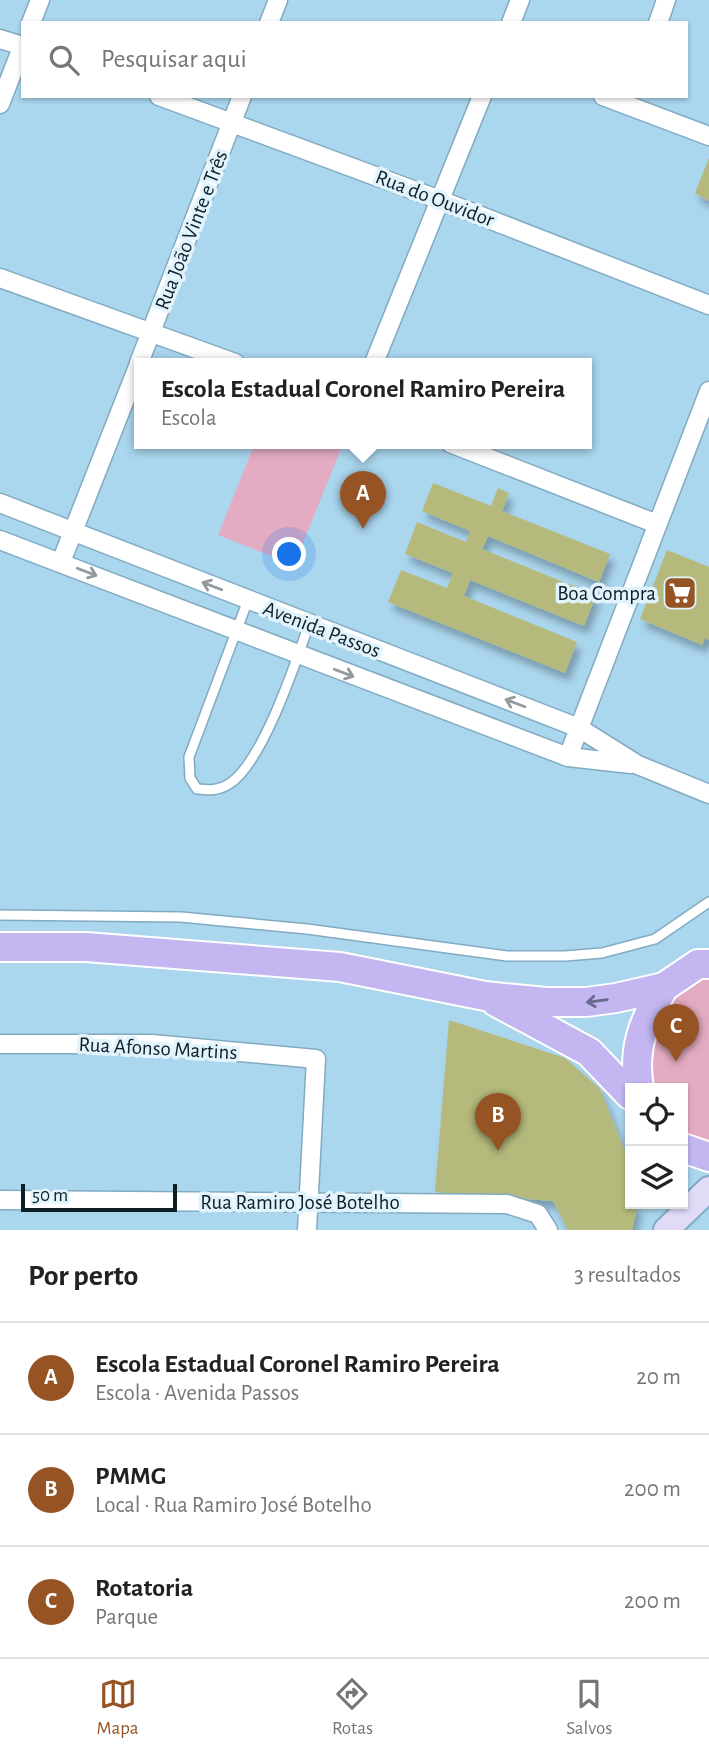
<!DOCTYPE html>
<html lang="pt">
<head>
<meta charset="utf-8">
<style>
  body { margin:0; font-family:"Alegreya Sans",sans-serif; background:#f2f2f2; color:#222 }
  .controls { position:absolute; right:21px; bottom:21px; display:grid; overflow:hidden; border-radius:0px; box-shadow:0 2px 5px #0004 }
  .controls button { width:63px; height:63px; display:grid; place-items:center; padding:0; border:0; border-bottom:2px solid #e0e0e0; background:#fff; color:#222; font:35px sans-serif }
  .scale { position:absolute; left:21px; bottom:18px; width:156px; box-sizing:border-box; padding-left:7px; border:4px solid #0e1f28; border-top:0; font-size:19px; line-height:24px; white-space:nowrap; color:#0e1f28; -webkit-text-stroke:5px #e1f3fd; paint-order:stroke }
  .you { position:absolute; left:290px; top:555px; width:24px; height:24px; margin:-18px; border:5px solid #fff; border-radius:50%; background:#1a73e8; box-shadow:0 0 0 10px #1a73e833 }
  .badge { display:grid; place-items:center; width:46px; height:46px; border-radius:50%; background:#965324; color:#fff; font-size:23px; font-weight:700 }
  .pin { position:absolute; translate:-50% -58px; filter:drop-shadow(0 2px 4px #0008) }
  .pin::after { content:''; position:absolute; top:37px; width:24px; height:21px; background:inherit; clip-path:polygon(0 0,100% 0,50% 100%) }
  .popup { position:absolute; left:134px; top:358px; width:458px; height:91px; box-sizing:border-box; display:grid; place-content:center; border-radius:0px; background:#fff; filter:drop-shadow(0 2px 5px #0005); font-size:23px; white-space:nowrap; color:#767676 }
  .popup b { font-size:26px; color:#222 }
  .popup::after { content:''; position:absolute; left:50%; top:100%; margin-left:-14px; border:14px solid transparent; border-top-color:#fff }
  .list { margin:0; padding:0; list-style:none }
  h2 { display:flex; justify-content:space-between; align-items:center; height:91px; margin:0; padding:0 28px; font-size:30px }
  h2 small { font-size:23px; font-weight:400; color:#767676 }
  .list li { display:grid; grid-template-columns:46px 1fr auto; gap:21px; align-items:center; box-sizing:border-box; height:112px; padding:0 28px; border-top:2px solid #e0e0e0 }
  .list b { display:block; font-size:26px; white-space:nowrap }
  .list p { margin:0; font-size:23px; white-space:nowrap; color:#767676 }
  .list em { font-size:23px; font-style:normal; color:#767676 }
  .icon { flex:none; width:38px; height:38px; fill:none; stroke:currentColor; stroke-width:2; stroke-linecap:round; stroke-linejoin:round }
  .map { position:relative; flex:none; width:709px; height:1230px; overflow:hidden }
  .search { position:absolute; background:#fff; box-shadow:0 2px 5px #0004; left:21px; right:21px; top:21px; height:77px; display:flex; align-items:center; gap:18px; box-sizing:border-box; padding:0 24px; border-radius:0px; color:#767676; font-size:26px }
  .sheet { height:427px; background:#fff }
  nav { display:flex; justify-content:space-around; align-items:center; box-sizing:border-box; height:98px; border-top:2px solid #e0e0e0; background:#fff; font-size:19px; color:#767676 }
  nav a { display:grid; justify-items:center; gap:4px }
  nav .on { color:#965324 }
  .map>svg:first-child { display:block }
</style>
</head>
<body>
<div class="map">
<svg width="709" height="1230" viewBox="0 0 709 1230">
  <defs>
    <filter id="shadow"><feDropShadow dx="4.5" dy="8" stdDeviation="3.5" flood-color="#0004"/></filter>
  </defs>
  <rect width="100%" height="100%" fill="#aad6ee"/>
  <!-- green -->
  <path fill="#e4acc3" d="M255,443H326L341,449L294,565L218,535Z
    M709,975V1145L683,1133V1088H647L653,1019L688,983Z"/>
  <!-- building -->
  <path fill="#b5ba7c" filter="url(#shadow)" d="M709,158V201L695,193Z
    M433,483L491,506L498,488L509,493L502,511L610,554L599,582L488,536L482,549L596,595L584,626L470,580L464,596L577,642L565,673L388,602L401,570L447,588L453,573L405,554L417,522L466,542L470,531L422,511Z
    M667,550L709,567V640L705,638L702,645L640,619Z
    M449,1020L565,1058L600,1089L630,1164V1204H638L632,1230H568L553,1201L435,1192Z"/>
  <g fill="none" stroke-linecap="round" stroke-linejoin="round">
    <defs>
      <path id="lane" d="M248,600L189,757L190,778L197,789C209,790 218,791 229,784C262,764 296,662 309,624
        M0,915L181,917L307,929L507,956H565L602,953L655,939L709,902"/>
      <path id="street" d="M31,23L40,0
        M269,23L278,0
        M511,23L520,0
        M658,23L666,0
        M0,39L23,46
        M159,96L440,200L709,305
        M603,96L709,136
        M0,104L23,45
        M0,278L235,363
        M139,363L242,96
        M374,363L482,96
        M450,443L657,524
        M0,503L579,728L638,765L709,794
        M0,540L568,757L631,764
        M61,562L139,364
        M568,757L709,391
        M0,1044H152L316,1059L307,1230
        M0,1200L507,1204L538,1214L548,1230"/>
      <path id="secondary" d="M666,1230L709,1189"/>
      <path id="primary" d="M0,947H86L340,967L485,996L546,1002H586L616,998L664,987L698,964H709
        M496,1002L589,1052L630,1095
        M639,1088C632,1048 644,1020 664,987
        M683,1148L709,1157"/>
    </defs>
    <!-- lane casing -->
    <use href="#lane" stroke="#80abc2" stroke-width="12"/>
    <!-- street casing -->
    <use href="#street" stroke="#80abc2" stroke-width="21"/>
    <!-- secondary casing -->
    <use href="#secondary" stroke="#80abc2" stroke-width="28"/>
    <!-- primary casing -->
    <use href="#primary" stroke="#fff" stroke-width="32"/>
    <!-- lane -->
    <use href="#lane" stroke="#fff" stroke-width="9"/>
    <!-- street -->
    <use href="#street" stroke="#fff" stroke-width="18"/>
    <!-- secondary -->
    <use href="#secondary" stroke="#e1dbf8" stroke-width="24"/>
    <!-- primary -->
    <use href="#primary" stroke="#c3b6f1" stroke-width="28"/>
  </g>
  <!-- one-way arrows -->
  <defs><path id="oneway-shaft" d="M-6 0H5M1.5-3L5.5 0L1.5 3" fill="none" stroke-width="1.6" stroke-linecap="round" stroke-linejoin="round" transform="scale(1.75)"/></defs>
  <g stroke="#939a9e">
    <use href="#oneway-shaft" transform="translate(87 572) rotate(21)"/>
    <use href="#oneway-shaft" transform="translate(212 586) rotate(-159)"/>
    <use href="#oneway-shaft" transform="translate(344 673) rotate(21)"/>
    <use href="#oneway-shaft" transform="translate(515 703) rotate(-159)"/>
  </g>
  <use stroke="#686a8c" href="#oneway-shaft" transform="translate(597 1001) rotate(172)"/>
  <!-- icons -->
  <defs>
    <symbol id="supermarket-square" viewBox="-11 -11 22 22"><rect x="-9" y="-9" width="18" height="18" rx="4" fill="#965324" stroke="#e1f3fd"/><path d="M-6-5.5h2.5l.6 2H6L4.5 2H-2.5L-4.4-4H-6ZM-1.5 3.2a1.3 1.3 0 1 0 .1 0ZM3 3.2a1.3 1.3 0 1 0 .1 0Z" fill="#fff"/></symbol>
  </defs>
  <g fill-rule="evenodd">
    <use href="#supermarket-square" x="661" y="574" width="38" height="38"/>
  </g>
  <g text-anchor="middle" stroke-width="7" stroke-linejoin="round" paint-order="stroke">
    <!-- street labels -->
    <g font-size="21" fill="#0e1f28" stroke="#e1f3fd">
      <text transform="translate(435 198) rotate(21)" y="7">Rua do Ouvidor</text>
      <text transform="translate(191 230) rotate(-69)" y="7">Rua João Vinte e Três</text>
      <text transform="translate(322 629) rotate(21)" y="7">Avenida Passos</text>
      <text transform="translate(158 1048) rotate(3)" y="7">Rua Afonso Martins</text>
      <text x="300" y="1209">Rua Ramiro José Botelho</text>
    </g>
    <!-- poi labels -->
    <g font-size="21" fill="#0e1f28" stroke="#e1f3fd" text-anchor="end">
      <text x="656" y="600">Boa Compra</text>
    </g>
  </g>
</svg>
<div class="controls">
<button><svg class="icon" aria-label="locate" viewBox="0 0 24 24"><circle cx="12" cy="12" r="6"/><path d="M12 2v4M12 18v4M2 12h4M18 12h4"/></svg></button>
<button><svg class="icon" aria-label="layers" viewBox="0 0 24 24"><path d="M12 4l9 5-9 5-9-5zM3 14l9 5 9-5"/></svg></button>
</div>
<div class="scale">50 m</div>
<div class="you"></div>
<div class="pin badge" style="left:363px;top:529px">A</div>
<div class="popup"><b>Escola Estadual Coronel Ramiro Pereira</b>Escola</div>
<div class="pin badge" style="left:498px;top:1151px">B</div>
<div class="pin badge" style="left:676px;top:1062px">C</div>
<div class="search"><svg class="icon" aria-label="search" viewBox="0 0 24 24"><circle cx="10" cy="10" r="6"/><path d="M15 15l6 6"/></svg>Pesquisar aqui</div>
</div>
<section class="sheet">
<h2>Por perto<small>3 resultados</small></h2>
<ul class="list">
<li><span class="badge">A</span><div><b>Escola Estadual Coronel Ramiro Pereira</b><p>Escola · Avenida Passos</p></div><em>20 m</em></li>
<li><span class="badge">B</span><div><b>PMMG</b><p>Local · Rua Ramiro José Botelho</p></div><em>200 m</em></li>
<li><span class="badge">C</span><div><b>Rotatoria</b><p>Parque</p></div><em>200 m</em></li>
</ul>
</section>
<nav>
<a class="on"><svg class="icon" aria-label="map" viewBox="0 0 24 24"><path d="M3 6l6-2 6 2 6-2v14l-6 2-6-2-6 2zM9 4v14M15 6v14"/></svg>Mapa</a>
<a><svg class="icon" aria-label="directions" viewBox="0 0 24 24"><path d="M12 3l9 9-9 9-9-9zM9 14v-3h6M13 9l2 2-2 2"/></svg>Rotas</a>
<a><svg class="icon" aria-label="saved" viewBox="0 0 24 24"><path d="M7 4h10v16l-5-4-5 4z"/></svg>Salvos</a>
</nav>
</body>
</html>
